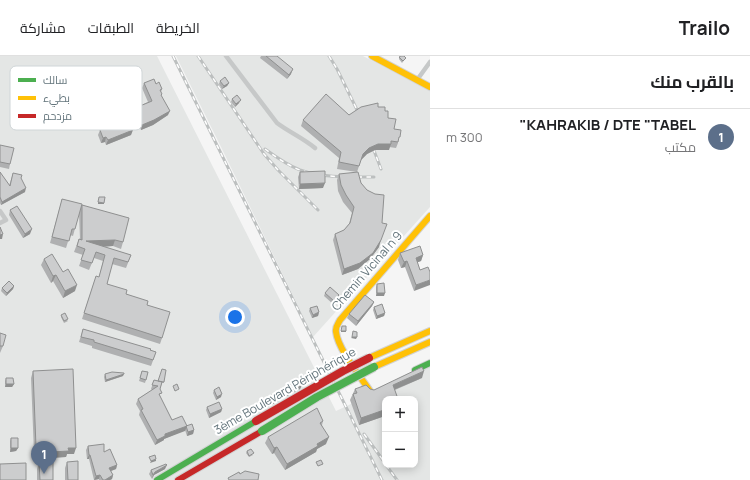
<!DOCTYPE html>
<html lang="ar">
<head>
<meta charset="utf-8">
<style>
  body { margin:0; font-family:Manrope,Cairo,sans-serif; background:#f2f2f2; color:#202124; direction:rtl }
  .controls { position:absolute; right:12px; bottom:12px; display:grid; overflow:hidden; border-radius:8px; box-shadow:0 2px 10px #0003 }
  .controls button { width:36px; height:36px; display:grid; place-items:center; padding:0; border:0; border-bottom:1px solid #e0e0e0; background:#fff; color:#202124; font:20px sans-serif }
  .you { position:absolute; left:235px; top:261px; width:14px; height:14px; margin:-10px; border:3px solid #fff; border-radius:50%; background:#1a73e8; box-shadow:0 0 0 6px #1a73e833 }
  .badge { display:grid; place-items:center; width:26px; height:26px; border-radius:50%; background:#111827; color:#fff; font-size:13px; font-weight:700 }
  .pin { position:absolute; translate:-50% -33px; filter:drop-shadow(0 1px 2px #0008) }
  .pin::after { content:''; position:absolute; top:21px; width:14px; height:12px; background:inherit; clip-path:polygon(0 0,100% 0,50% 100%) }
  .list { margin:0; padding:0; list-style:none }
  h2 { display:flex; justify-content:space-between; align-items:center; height:52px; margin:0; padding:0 16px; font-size:17px }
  h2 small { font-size:13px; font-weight:400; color:#757577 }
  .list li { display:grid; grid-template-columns:26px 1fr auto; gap:12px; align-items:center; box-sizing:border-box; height:56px; padding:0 16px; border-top:1px solid #e0e0e0 }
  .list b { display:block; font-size:15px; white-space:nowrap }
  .list p { margin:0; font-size:13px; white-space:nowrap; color:#757577 }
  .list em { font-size:13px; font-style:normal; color:#757577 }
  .map { position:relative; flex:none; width:430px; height:424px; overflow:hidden; direction:ltr }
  header { display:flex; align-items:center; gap:24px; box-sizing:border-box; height:56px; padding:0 20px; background:#fff; border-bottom:1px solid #e0e0e0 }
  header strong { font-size:19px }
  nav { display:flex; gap:22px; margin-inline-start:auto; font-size:14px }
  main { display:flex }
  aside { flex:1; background:#fff }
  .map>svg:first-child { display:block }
</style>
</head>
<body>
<header>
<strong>Trailo</strong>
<nav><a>الخريطة</a><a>الطبقات</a><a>مشاركة</a></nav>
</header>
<main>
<aside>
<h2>بالقرب منك<small></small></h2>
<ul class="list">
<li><span class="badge" style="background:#5c6f8a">1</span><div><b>KAHRAKIB / DTE &quot;TABEL&quot;</b><p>مكتب</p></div><em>300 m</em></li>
</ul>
</aside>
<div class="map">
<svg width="430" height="424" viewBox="0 0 430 424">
  <rect width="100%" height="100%" fill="#f5f5f5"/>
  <!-- built -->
  <path fill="#e4e6e5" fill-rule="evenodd" d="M0,0H157L336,355L430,311V424H0ZM385,343H415V409H385Z
    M176,0H363L430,35V151L313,281L222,93Z"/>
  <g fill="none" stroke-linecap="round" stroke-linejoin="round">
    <defs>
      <path id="fast" d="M415,314L430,307
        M157,424L256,365"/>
      <path id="slow" d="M372,0L430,31
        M369,302L430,275
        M374,311L430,286
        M370,335C360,320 338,293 336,276C335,271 338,268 340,264L430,160"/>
      <path id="jam" d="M178,424L262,375"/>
    </defs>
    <!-- fast casing -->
    <use href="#fast" stroke="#d1d2d3" stroke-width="8"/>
    <!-- slow casing -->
    <use href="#slow" stroke="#d1d2d3" stroke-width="8"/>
    <!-- jam casing -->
    <use href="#jam" stroke="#d1d2d3" stroke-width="8"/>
    <!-- street -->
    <path stroke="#c6c8c8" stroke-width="4.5" d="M226,0L277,67C289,76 303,82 315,92
      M417,24L430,6
      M0,155L6,164L0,167"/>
    <!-- fast -->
    <use href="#fast" stroke="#4caf50" stroke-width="6"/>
    <!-- slow -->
    <use href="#slow" stroke="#ffc107" stroke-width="6"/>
    <!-- jam -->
    <use href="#jam" stroke="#c62828" stroke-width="6"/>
    <defs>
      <path id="rail" d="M173,0L382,424
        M198,0L264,98L278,114L318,154
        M329,0L337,13L362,64
        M370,84L381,113
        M265,93C276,101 287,109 300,114C323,122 350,121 374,121
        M364,378L385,407
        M386,409L397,424"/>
    </defs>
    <!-- rail casing -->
    <use href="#rail" stroke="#bcbfbf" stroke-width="3"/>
    <!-- rail -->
    <use href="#rail" stroke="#fff" stroke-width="1.5" stroke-dasharray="4.5" stroke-linecap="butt"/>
    <defs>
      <path id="fast-bridge" d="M262,375L317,341L374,311"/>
      <path id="jam-bridge" d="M256,365L343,315L369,302"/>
    </defs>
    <!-- fast-bridge casing -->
    <use href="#fast-bridge" stroke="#d1d2d2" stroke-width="10" stroke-linecap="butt"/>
    <!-- jam-bridge casing -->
    <use href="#jam-bridge" stroke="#d1d2d2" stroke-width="10" stroke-linecap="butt"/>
    <!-- fast-bridge -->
    <use href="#fast-bridge" stroke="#4caf50" stroke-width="8"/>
    <!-- jam-bridge -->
    <use href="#jam-bridge" stroke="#c62828" stroke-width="8"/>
  </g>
  <!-- wall -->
  <path fill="#afb0b1" d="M261,0H277L291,18L287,23L260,2Z
    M399,1L406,2L405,3L402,7L399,3Z
    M220,25L229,27L227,30L222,33L219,28Z
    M144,27L156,28L162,33L161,36V40L168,59L153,69L141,74L133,57L135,52L148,46L142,32Z
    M232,43L239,47L235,51L231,46Z
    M378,51L385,55L388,62L394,73L398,87L396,92L389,91V94H375L367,98L361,104L357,116L337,113L339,102L301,70L303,64L349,59Z
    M116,63L132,72L131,79L106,89L105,86L101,87L98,79L100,74L114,68Z
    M0,89L10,108L9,113L0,111Z
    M0,116L9,130L13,117L25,136L1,149L0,147Z
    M300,116L323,132L299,133L298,121Z
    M339,118L379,191L370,203L358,213L342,219L333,184L335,178L344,174L349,168L352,157L343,146L338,135L337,124Z
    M62,143L81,150L123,186L121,193L113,190L104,191L131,199L126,212L112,208L107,228L147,249L162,282L160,288L82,263L94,226L99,221L103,205L94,202L89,214L79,210L83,199L74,196L79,183H80L79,157L73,180L70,179L66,192L50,187Z
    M10,154L30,178L23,182L9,159Z
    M400,197L423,199L421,205L417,206L420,214L428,211L414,235L405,211L401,212L398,204Z
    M44,203L63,216L75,235L63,242L53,225L51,227L41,209Z
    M377,228L384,240H376V231Z
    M14,230L13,233L6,240L1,235L2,232Z
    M325,237L338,242L333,248L324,240Z
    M374,246L372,250L356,270L347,262L349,258Z
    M374,251L385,257L384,260L376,263L373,254Z
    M310,252L319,256L318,260L312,262L309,255Z
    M61,259L68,265L64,267L61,261Z
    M83,273L156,296L151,310L92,292V290L79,286Z
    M0,277L3,290L0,297Z
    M33,315L74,398H67L66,401L49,402V397H34L31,322Z
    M142,315L148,316L145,327L139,325Z
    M105,318L123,320L105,326L104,321Z
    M6,322L14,328L12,331H5V325Z
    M422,322L395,334L385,343V368L382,361L359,369L350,344L355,333L374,334Z
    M154,324L158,325L164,326V327H162L160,333V341L172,364L187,370L194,374L193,378L187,380L185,374L164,383V384L155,389L139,359L140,355L136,348L138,343L152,334L151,333Z
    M302,329L300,333L264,353L261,349L263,344Z
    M214,334L221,341L216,344L213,337Z
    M207,351L222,353L221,356L209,362L206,354Z
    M323,365L322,369L326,388L317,393L316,396L285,414L274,397L272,398L265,387L268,381Z
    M11,382L18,392L16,395L10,396V385Z
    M88,390L104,396L117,409L116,413L111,415L113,419L112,423L110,424H99V423L94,424L89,403H87L86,394Z
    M247,395L253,399L249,401L246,397Z
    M39,406L53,424H37V413Z
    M67,406L78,424H65V412Z
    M165,413L154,419L152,423L149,418L151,414Z"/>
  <!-- shaded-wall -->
  <path fill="#8f9090" d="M293,13L291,18L287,23L289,19Z
    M229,27L227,30L222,33L224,30Z
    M241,44L239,47L235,51L236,48Z
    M170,55L168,59L153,69L141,74L142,69Z
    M133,74L131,79L106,89L108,84Z
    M106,81L105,86L101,87L103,82Z
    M378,88H391L389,94H375L367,98L361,104L363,98L369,92Z
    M325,127L323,132L299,133L300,128Z
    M26,132L25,136L1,149L2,146Z
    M98,146L104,147V148H98Z
    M32,173L30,178L23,182L25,178Z
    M3,178L2,183H0V179Z
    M115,184L113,190L84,191L86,185Z
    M381,184L379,191L370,203L358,213L342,219L344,213Z
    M423,199L421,205L413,208L416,202Z
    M407,205L405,211L401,212L404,206Z
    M56,219L53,225L51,227L53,220Z
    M430,224V229L414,235L416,229Z
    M77,229L75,235L63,242L65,235Z
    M14,230L13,233L6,240L7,237Z
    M377,237H385L384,240H376Z
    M339,239L338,242L333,248L334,245Z
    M374,246L372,250L356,270L358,265Z
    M319,256L318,260L312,262L313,259Z
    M385,257L384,260L376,263L377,260Z
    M341,275H346V276H341Z
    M352,281H357L356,283L351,282Z
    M424,315L422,322L391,335L393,329Z
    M124,318L123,320L105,326L106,324Z
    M6,328H14L12,331H5Z
    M302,329L300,333L264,353L265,349Z
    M222,338L221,341L216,344L217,341Z
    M222,353L221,356L209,362L210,358Z
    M384,354L382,361L359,369L361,362Z
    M187,370L185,375L164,383V384L155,389L157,384L165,378Z
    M194,374L193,378L187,380L188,376Z
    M329,381L326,388L317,393L316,396L285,414L287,408L317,388Z
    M51,390L49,397H34L36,391Z
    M277,391L274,397L272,398L274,392Z
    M11,392H18L16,395L10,396Z
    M68,392H76L74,398H67L66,401L49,402L51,396Z
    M89,399H90L89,403H87Z
    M156,403V405L150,407L151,405Z
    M117,409L116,413L108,416L109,412Z
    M167,409L165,413L154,419L152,423L153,419L155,416Z
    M100,419L99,423L94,424L96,420Z
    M113,419L112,423L110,424H105Z"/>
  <!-- building -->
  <path fill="#cccdce" stroke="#8f9090" d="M266,0H277L293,13L289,19Z
    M401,0H404L406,2L403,5L399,1Z
    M225,21L229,27L224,30L220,25Z
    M154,23L156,28L159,26L162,33L160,34L162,38L161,39L170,55L154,64L142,69L135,52L152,45L144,27Z
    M326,38L349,59L361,51L378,47V51H385V55H388V62L396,63L394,73L401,74L400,81H399L398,86L391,85V88H378L369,92L363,98L359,110L339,106L341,96L303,64Z
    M237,39L241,44L236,48L232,43Z
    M127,59L129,64L131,63L134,69L132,70L133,74L108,84L106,81L103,82L100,74L117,67L116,63Z
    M0,89L14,92L10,108L0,106Z
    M325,115V127L300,128V116Z
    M0,116L10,130L13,117L22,119L21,122L26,132L2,146L0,141Z
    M358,116L361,127L367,134L375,138L384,139L382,167L387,168L381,184L373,197L360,207L344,213L335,178L344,174L350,167L354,151L346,139L341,129L339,118Z
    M99,141H105L104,147L98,146Z
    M62,143L82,148L75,173H72L69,185L52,181Z
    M82,149L129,162L123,186L115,184L86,185L131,199L128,206L114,202L107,228L127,234L126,238L148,245L147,249L170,256L162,282L84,257L96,220L99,221L105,199L96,196L92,207L81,204L85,193L77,190L79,183L82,184Z
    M17,150L32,173L25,178L10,154Z
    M0,171L3,178L0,179Z
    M420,190L423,199L416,202L420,214L428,211L430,216V224L416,229L407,205L404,206L400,197Z
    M52,198L63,216L68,213L77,229L65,235L56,219L53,220L44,203Z
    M9,225L14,230L7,237L2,232Z
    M384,227L385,237H377V228Z
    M330,231L339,239L334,245L325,237Z
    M365,239L374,246L358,265L349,258Z
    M382,248L385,257L377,260L374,251Z
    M317,250L319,256L313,259L310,252Z
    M65,257L68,263L64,265L61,259Z
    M342,270H346V275H341Z
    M83,273L151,293L150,294L156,296L153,304L94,286V284L81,281Z
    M353,275L357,276V281H352Z
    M0,277L6,279L3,290H0Z
    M422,311L424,315L393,329L398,343H385V356L384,354L361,362L353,338L357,337L355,333L366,329L370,333L374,334Z
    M73,313L76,392H68L69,395L51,396V390L36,391L33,315Z
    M162,313L166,314L164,326L158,325Z
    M142,315L148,316L146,324L140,322Z
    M112,316L124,317V318L106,324L105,318Z
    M6,322H13L14,328H6Z
    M154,324L162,326L160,333L162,337L159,338L172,364L182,360L187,370L165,378V380L157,384L141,354L143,353L138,343L158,330L152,329Z
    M299,324L302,329L265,349L263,344Z
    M177,328L179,333L175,335L173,330Z
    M219,331L222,338L217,341L214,334Z
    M219,346L222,353L210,358L207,351Z
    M317,352L323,365L320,367L329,381L317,388L318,390L287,408L277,391L274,392L268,381Z
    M192,368L194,374L188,376L186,370Z
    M11,382H18V392H11Z
    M104,388V396L110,393L117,409L109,412L113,419L105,424H103L100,419L96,420L90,399H89L88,390Z
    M251,393L254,397L249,400L247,395Z
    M155,399L156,403L151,405L149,401Z
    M321,404L323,408L318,410L316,406Z
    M78,405V424H68L67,406Z
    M39,406H53V424H40Z
    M26,407V424H0V408Z
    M166,408L167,409L155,416L153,419L151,414Z
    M245,415L259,418L258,424H229L228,422L239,416L240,418Z"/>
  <g text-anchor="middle" stroke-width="4" stroke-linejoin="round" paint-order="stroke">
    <!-- street labels -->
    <g font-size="12" fill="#64757c" stroke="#fff">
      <text transform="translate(367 215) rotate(-49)" y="4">Chemin Vicinal n 9</text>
      <text transform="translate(285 335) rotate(-30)" y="4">3ème Boulevard Périphérique</text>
    </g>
  </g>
  <!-- legend -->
  <rect x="10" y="10" width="132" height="64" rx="6" fill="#fff" stroke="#d0d6d8" stroke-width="1"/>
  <rect x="18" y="22" width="18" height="4" fill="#4caf50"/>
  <rect x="18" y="40" width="18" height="4" fill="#ffc107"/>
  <rect x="18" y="58" width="18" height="4" fill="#c62828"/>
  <g font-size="11" fill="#64757c">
    <text x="43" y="28">سالك</text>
    <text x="43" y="46">بطيء</text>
    <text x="43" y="64">مزدحم</text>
  </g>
</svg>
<div class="controls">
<button>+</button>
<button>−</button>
</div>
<div class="you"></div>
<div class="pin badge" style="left:44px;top:418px;background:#5c6f8a">1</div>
</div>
</main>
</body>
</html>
